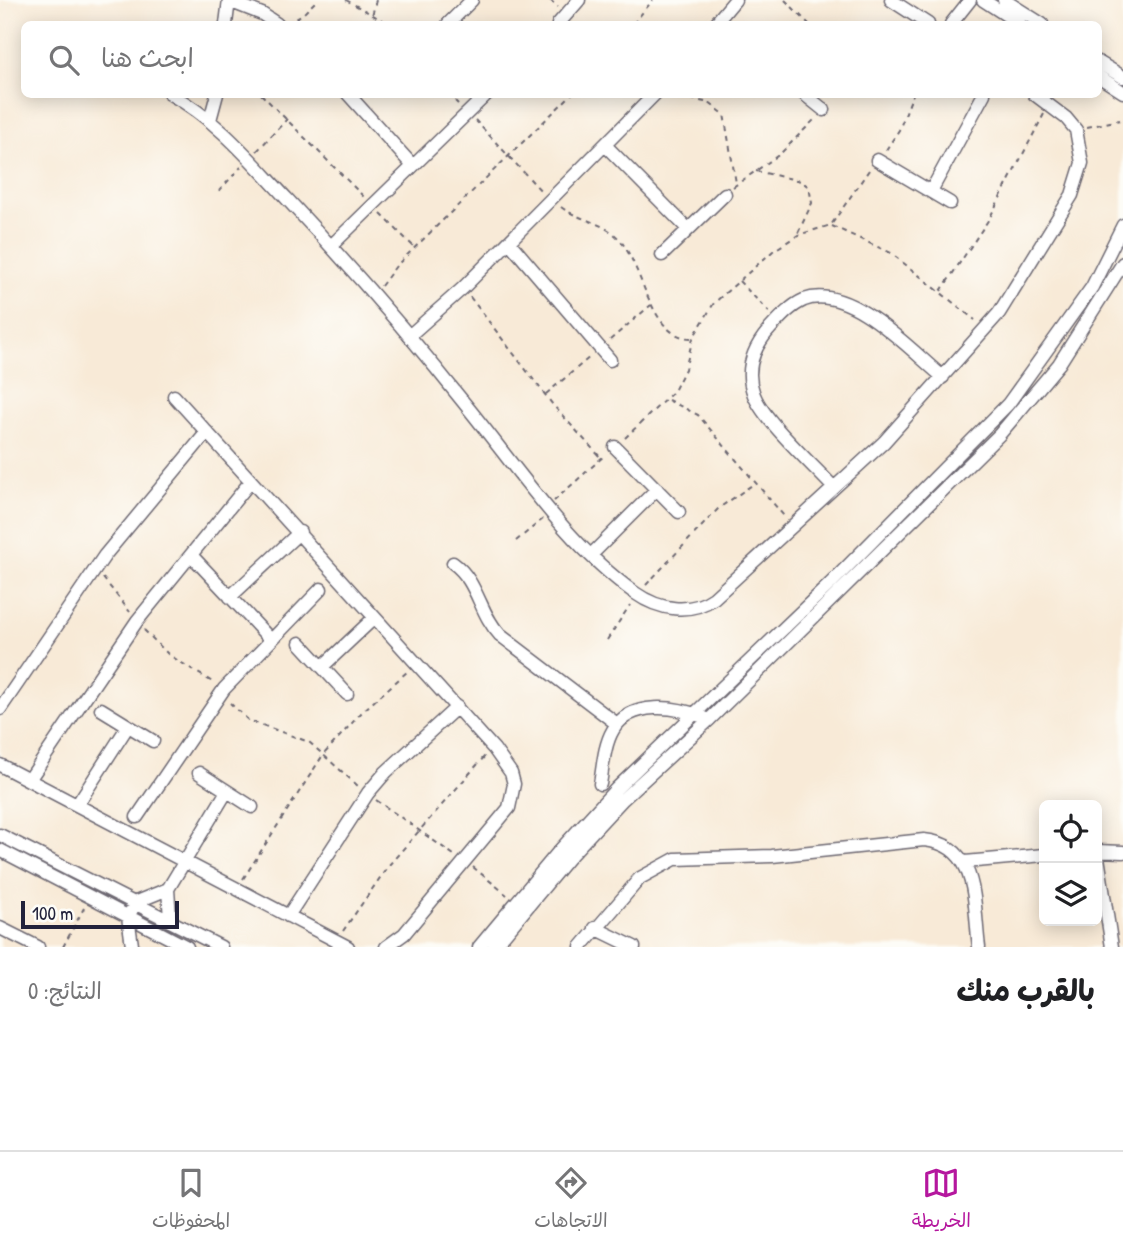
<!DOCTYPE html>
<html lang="ar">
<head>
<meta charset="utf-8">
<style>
  body { margin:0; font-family:"Patrick Hand","Playpen Sans Arabic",sans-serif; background:#f6f6f6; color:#202124; direction:rtl }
  .controls { position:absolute; right:21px; bottom:21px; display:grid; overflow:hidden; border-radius:10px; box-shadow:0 4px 18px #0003 }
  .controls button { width:63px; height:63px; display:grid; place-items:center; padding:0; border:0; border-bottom:2px solid #e0e0e0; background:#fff; color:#202124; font:35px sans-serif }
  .scale { position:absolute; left:21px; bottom:18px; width:158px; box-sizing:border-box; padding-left:7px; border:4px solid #22223b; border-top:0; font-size:19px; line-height:24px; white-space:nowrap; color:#22223b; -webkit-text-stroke:5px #fdfcf7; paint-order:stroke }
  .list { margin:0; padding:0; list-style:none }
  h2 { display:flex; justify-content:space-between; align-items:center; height:91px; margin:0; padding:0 28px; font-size:30px }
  h2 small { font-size:23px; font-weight:400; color:#757577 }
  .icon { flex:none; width:38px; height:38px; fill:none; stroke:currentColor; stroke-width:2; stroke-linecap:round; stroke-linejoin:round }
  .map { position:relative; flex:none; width:1123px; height:947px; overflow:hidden; direction:ltr }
  .search { position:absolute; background:#fff; box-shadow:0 4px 18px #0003; left:21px; right:21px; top:21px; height:77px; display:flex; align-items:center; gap:18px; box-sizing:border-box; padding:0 24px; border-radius:10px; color:#757577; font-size:26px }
  .sheet { height:203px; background:#fff }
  nav { display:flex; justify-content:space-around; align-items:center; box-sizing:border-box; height:98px; border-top:2px solid #e0e0e0; background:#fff; font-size:19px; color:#757577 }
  nav a { display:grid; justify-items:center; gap:4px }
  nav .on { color:#b5179e }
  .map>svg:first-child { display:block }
</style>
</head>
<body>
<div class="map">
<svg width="1123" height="947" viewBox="0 0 1123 947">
  <rect width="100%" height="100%" fill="#fdfcf7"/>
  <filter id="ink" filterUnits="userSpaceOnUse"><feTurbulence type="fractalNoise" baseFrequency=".0143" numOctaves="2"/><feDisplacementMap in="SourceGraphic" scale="14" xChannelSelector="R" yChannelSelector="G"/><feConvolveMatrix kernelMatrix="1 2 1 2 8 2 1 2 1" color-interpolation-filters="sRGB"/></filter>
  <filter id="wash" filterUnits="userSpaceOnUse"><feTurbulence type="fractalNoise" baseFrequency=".00686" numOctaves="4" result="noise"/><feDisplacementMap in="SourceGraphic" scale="28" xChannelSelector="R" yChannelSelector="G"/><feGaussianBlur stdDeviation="1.57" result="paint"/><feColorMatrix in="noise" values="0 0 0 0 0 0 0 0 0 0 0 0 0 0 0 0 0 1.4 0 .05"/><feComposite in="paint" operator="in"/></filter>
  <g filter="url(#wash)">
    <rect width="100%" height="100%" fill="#f8ead7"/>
  </g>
  <g filter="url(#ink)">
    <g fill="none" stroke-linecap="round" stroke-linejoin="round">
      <defs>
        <path id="minor" d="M891,0L928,24
          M983,0L1020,24
          M1004,0L1042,24
          M229,1L262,14L277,24
          M226,24L229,0
          M448,24L472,0
          M558,24L579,0
          M715,24L735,0
          M951,24L970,0
          M1098,62L1123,77
          M1098,76L1123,92
          M170,94C218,120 251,161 288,200C351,267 411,336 469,409C520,472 568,545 635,593C659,610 690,615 714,598L884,442L999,313L1072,195L1082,163L1076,130L1066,118L1034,94
          M348,94L413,166
          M804,94L824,110
          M210,120L217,94
          M606,146L688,229
          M877,160L950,203
          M931,191L984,94
          M509,242L610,360
          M331,246L487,94
          M662,255L725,194
          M410,335L463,288L655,94
          M174,396L494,749L511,773L514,784L509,808L404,934L386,947
          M615,447L679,512
          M834,488C814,466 764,421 754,395C745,372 752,350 768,331C778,320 790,306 804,300C850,283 911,351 943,377
          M191,555L271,640
          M591,555L657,489
          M453,563C478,581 479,613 500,635L617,724
          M230,597L300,532
          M300,643L347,694
          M322,667L374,618
          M0,709L105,555L207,432
          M101,709L153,741
          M0,765L348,947
          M199,773L252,807
          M29,780L137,621L251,481
          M600,784C603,767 604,745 613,730C631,700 675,706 703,717
          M77,805L128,726
          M137,817L224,689L321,589
          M0,835L221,947
          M0,850L187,947
          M1097,851L1112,947
          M1097,851L1123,852
          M965,862L1044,855
          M288,916L368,793L386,772L457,707
          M170,919L168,889L227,791
          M0,928L38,947
          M595,928L634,947
          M132,945L128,917L136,902L168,889
          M479,947L560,850L616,789L830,584L1008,404L1092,287L1123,225
          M494,947L569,857L623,799L710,719L999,435L1059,364L1123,263
          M581,947L640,878L675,859L772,856L924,840C980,845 973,904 979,947"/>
      </defs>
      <!-- minor casing -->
      <use href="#minor" stroke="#6d6872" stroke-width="15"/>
      <!-- path -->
      <path stroke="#6d6872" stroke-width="2" stroke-dasharray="5 5" stroke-linecap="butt" d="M346,0L389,24
        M550,0L558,7
        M785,0L809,24
        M287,23L303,14L317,0
        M370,24L376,0
        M633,24L653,0
        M261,94L364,197
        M448,94L458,104
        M671,94L709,103L724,114L736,183
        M475,120L543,193
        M1087,127L1120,120
        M886,150L899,130L913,94
        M257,151L287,119
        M756,171L801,181L809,187L812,203L798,233
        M733,187L780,154L817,117
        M219,191L241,167
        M561,207C577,219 598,221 614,234C644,259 647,339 692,338
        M381,214L414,247
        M832,226L891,253L975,320
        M739,281L769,312
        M381,286L396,266L572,94
        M941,291L989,219L1044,114
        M470,297L553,405L601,458
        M610,340L651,305
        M546,394L590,357
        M668,400L698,415L784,516
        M625,438L674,391L685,369L693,338L714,303L773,251L798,235L831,225L869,170
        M554,501L605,455
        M516,541L543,519
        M103,578L130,612
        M646,585L719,508L755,483
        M144,630L169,655L214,683
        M607,640L630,605
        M230,703L248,720L309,742L358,786
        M376,800L454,855
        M473,867L507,895
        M243,879L323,755L362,712L408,671
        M343,931L389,865L485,756
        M63,947L84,908"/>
      <!-- minor -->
      <use href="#minor" stroke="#fff" stroke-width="12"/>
    </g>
  </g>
</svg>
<div class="controls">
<button><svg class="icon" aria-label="locate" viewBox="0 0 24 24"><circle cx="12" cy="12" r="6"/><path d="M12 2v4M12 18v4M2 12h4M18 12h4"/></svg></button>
<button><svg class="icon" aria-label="layers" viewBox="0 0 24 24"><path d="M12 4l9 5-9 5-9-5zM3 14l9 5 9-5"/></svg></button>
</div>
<div class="scale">100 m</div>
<div class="search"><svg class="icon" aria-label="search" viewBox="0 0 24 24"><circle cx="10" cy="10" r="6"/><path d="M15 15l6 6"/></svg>ابحث هنا</div>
</div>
<section class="sheet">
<h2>بالقرب منك<small>النتائج: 0</small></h2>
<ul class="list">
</ul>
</section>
<nav>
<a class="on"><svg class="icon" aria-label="map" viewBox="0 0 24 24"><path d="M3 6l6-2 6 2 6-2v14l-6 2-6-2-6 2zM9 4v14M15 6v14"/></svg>الخريطة</a>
<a><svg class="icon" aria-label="directions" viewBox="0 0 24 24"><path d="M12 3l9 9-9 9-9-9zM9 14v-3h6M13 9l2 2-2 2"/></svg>الاتجاهات</a>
<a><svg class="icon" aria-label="saved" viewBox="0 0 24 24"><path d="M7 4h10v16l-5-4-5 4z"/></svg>المحفوظات</a>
</nav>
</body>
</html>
